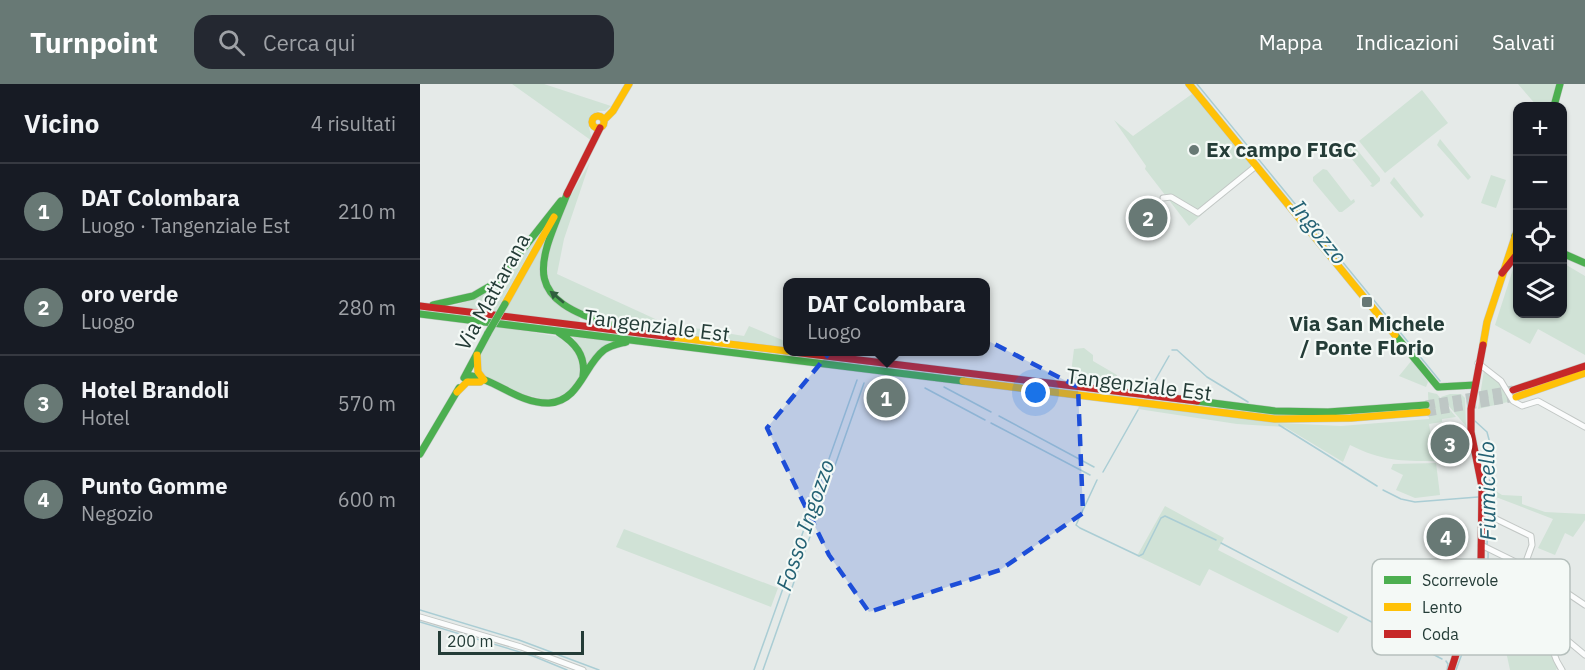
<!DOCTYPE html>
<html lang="it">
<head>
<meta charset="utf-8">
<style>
  body { margin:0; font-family:"IBM Plex Sans",sans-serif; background:#242831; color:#f1f3f6 }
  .controls { position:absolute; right:18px; top:18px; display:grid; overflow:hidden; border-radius:12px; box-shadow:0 2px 4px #0004 }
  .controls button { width:54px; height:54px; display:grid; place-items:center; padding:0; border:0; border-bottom:2px solid #363941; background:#171b24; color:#f1f3f6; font:30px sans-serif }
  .scale { position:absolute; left:18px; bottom:15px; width:146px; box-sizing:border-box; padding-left:6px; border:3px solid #243c37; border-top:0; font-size:16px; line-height:21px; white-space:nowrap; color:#243c37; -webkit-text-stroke:4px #f4f9f6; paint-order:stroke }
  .you { position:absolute; left:616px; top:309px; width:21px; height:21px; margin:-15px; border:4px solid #fff; border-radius:50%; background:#1a73e8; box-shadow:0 0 0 9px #1a73e833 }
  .badge { display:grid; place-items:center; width:39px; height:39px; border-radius:50%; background:#687975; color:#fff; font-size:20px; font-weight:700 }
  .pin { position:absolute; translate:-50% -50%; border:3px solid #fff; box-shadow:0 2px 6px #0006 }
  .popup { position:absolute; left:363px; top:194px; width:207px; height:78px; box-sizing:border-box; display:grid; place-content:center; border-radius:12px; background:#171b24; filter:drop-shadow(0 2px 4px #0005); font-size:20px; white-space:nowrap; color:#9ea1a6 }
  .popup b { font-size:22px; color:#f1f3f6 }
  .popup::after { content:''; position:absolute; left:50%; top:100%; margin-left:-12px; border:12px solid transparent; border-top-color:#171b24 }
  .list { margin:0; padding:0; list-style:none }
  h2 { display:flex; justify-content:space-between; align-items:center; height:78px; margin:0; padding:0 24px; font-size:26px }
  h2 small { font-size:20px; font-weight:400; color:#9ea1a6 }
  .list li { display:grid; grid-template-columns:39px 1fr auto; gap:18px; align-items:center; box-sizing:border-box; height:96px; padding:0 24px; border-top:2px solid #363941 }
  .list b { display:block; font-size:22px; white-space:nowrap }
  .list p { margin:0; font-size:20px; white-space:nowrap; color:#9ea1a6 }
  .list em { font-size:20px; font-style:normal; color:#9ea1a6 }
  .icon { flex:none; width:33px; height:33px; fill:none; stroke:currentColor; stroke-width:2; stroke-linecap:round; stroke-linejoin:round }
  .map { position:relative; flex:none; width:1165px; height:586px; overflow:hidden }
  header { display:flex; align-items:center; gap:36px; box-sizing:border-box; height:84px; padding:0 30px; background:#687975; color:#fff }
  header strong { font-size:28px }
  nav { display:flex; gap:33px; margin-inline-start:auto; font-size:21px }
  .search { width:420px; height:54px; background:#242831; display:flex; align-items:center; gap:15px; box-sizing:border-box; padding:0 21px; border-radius:18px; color:#9ea1a6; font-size:22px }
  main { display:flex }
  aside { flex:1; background:#171b24 }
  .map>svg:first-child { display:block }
</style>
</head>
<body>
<header>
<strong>Turnpoint</strong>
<div class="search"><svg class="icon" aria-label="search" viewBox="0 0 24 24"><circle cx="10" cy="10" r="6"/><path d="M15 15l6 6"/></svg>Cerca qui</div>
<nav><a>Mappa</a><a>Indicazioni</a><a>Salvati</a></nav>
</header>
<main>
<aside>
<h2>Vicino<small>4 risultati</small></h2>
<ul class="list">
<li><span class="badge">1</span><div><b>DAT Colombara</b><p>Luogo · Tangenziale Est</p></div><em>210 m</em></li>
<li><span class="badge">2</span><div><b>oro verde</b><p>Luogo</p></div><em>280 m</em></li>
<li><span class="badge">3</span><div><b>Hotel Brandoli</b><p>Hotel</p></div><em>570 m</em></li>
<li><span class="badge">4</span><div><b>Punto Gomme</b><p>Negozio</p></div><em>600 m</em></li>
</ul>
</aside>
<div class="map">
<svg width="1165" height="586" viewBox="0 0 1165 586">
  <rect width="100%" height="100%" fill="#e5eae8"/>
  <!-- green -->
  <path fill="#d0e2d6" d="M92,0H124L191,22L185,27H179L172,30L168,38L172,57Z
    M1098,0H1138L1131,22H1117Z
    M1002,6L1028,39L965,89L939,57Z
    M772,10L836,82L769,142L725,85L726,82L694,36L713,52Z
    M1020,55L1051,93L1048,96L1017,61Z
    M931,62H934L960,94V97L953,103L950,102L952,100L927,69L924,71V68Z
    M170,78L144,155L137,190L244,239L324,252L329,242L367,258L366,263L193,241C175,234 155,226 140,214C105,185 153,107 170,78Z
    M903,85L907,86L931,117L934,115L935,118L922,128H919L893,97V93Z
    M1071,91L1086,96L1076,124L1061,119Z
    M974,93L1004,131L1001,134L970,99Z
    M124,142L75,229L31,222C84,210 94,184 124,142Z
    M131,144L123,197L159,232L160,238L84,229Z
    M1097,177L1098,230H1142L1143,179L1165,192V271L1118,245L1110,260L1075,241L1094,182Z
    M75,242L141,253L158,271L160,292L151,307L130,317L103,310L63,292L60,273Z
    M153,253L189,256L190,258L168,280Z
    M664,264L673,271V277L697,291L694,302L650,297L654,265Z
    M992,276L1008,298L1006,303L979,292Z
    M1064,286L1079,298L1092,317L1058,325Z
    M1008,308L1017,310L1036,333L1022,335V338L1009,340L1015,377C980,377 962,377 930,361L923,378L865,343L817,340L718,325L719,322L861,339L921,342L1009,335Z
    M1030,310H1041L1045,314L1046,342L1021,313Z
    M1016,379L1020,411L995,414L976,406L983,391L971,385L973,380Z
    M1068,402L1082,411L1102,412V420L1125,428L1165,430V436L1153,453L1145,449L1135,471L1118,464L1133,435L1068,410Z
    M745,422L804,454L798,466L928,533L918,549L789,485L780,502L717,472Z
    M204,445L358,504L351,523L196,463Z
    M1078,514L1091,523L1124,528L1140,578L1136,586H1090L1084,558Z"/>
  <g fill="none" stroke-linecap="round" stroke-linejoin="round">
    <!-- stream -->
    <path stroke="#aacdd4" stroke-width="1.5" d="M777,0L1020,297
      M752,266H757L787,293L828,318
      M524,303L571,328
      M505,304L565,336
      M729,307L749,272
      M579,332L674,383
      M1055,337L1067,348L1071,363L1067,462
      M571,339L670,391
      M859,341L957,402
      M683,388L718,326
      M677,396L656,441L660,444L719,472L723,470L741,434L745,432L796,456
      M963,406L981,415L995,418L1058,413
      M801,459L1022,575
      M0,526L99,556L179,586
      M0,538L113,572L147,586
      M1026,577L1028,580L1027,586
      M334,586L437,296
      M343,586L444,299
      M1036,586C1049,549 1070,507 1068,466"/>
    <!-- highway-tunnel -->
    <path stroke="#bec7c5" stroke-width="9" stroke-dasharray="9 4.5" stroke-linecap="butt" d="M1006,321L1093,306
      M1007,328L1096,313"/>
    <defs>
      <path id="street" d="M743,114L751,113L778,129L836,82
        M1058,279L1081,297L1093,317L1102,322L1118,317L1165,343
        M1074,434L1111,452L1112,461L1104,483
        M1061,461L1116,488L1165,521
        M1129,498C1127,527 1125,561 1142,586
        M0,533L101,563L163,586
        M1129,541L1165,571"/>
      <path id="fast" d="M1134,22L1140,0
        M148,108C118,181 99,214 192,241
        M1098,151L1095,152L1098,158
        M1142,169L1165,179
        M13,221L53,212L77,198L141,117
        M0,230L543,297
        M138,248C155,259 166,271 163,292
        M975,251L1018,303L1055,301
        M46,291C75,294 98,320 129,319C160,317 164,281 184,266C191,261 198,260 206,258
        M44,294L68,249
        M777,317L855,327L908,328L1006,321
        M0,370L39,304"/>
      <path id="slow" d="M769,0L975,251
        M172 38a6 6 0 1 1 12 0a6 6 0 1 1-12 0Z
        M184,36L193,27L209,0
        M85,220L134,133
        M252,253L367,267
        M1063,261L1067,238L1098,144
        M57,271L58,288L64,296
        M543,297L855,335L931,334L1007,328
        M37,308L47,298H60
        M1096,313L1165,289"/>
      <path id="jam" d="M147,110L180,44
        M1082,189L1098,169
        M0,222L252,253
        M373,268L777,317
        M1093,306L1165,282
        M1031,586L1052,521L1061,478L1062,403L1051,348V325L1063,261"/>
    </defs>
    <!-- street casing -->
    <use href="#street" stroke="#c2c7c5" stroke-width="7"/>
    <!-- fast casing -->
    <use href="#fast" stroke="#c2c8c5" stroke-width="8"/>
    <!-- slow casing -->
    <use href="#slow" stroke="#c2c8c5" stroke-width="8"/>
    <!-- jam casing -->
    <use href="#jam" stroke="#c2c8c5" stroke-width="8"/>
    <!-- street -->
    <use href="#street" stroke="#fbfcfc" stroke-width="5"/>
    <!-- fast -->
    <use href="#fast" stroke="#4caf50" stroke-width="7"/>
    <!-- slow -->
    <use href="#slow" stroke="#ffc107" stroke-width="7"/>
    <!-- jam -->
    <use href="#jam" stroke="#c62828" stroke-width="7"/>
    <defs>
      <path id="fast-bridge" d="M68,249L85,220"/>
    </defs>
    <!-- fast-bridge casing -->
    <use href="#fast-bridge" stroke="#c2c8c5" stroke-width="8" stroke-linecap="butt"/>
    <!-- fast-bridge -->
    <use href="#fast-bridge" stroke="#4caf50" stroke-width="7"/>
  </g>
  <!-- one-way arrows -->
  <defs><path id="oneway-solid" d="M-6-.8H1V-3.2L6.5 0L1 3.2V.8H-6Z" transform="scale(1.5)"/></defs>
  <use fill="#305e3e" href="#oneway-solid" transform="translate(137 213) rotate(-140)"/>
  <!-- marked area -->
  <path fill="#1d4ed8" fill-opacity="0.2" stroke="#1d4ed8" stroke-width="4.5" stroke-dasharray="12 8" stroke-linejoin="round" d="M443,228L514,229L658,303L663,429L580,486L449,528L409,471L347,344Z"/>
  <!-- markers -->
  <g fill="#687975" stroke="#f4f9f6" stroke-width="2">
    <circle cx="774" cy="66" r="6"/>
    <rect x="941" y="212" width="12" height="12" rx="3"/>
  </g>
  <g text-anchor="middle" stroke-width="4.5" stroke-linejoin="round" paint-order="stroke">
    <!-- poi labels -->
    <g font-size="21" font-weight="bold" fill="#243c37" stroke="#f4f9f6" text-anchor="start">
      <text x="786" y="73">Ex campo FIGC</text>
      <text x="947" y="247" text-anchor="middle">Via San Michele<tspan x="947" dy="24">/ Ponte Florio</tspan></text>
    </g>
    <!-- street labels -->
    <g font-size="21" fill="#243c37" stroke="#f4f9f6">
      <text transform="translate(73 208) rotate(-61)" y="7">Via Mattarana</text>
      <text transform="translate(237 242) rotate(7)" y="7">Tangenziale Est</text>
      <text transform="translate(719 301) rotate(7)" y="7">Tangenziale Est</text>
    </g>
    <!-- water labels -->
    <g font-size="22" font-style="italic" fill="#236173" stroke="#f4f9f6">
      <text transform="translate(899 148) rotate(51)" y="8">Ingozzo</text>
      <text transform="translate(1067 407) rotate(-91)" y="8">Fiumicello</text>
      <text transform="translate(385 441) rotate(-71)" y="8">Fosso Ingozzo</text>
    </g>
  </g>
  <!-- legend -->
  <rect x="952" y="475" width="198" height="96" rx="9" fill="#f4f9f6" stroke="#b6c0bd" stroke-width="1.5"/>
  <rect x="964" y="492" width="27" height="8" fill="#4caf50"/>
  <rect x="964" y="519" width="27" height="8" fill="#ffc107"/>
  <rect x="964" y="546" width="27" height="8" fill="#c62828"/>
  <g font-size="16" fill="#243c37">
    <text x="1002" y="502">Scorrevole</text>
    <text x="1002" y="529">Lento</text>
    <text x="1002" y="556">Coda</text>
  </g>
</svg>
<div class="controls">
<button>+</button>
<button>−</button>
<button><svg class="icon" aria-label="locate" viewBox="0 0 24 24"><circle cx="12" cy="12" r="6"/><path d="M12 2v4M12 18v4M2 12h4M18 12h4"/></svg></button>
<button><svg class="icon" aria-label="layers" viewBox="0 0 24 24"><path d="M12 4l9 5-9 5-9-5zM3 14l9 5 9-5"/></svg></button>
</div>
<div class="scale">200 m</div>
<div class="you"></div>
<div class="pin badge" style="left:466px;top:314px">1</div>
<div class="popup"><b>DAT Colombara</b>Luogo</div>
<div class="pin badge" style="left:728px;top:134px">2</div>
<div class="pin badge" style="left:1030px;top:360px">3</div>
<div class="pin badge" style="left:1026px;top:453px">4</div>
</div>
</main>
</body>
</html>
